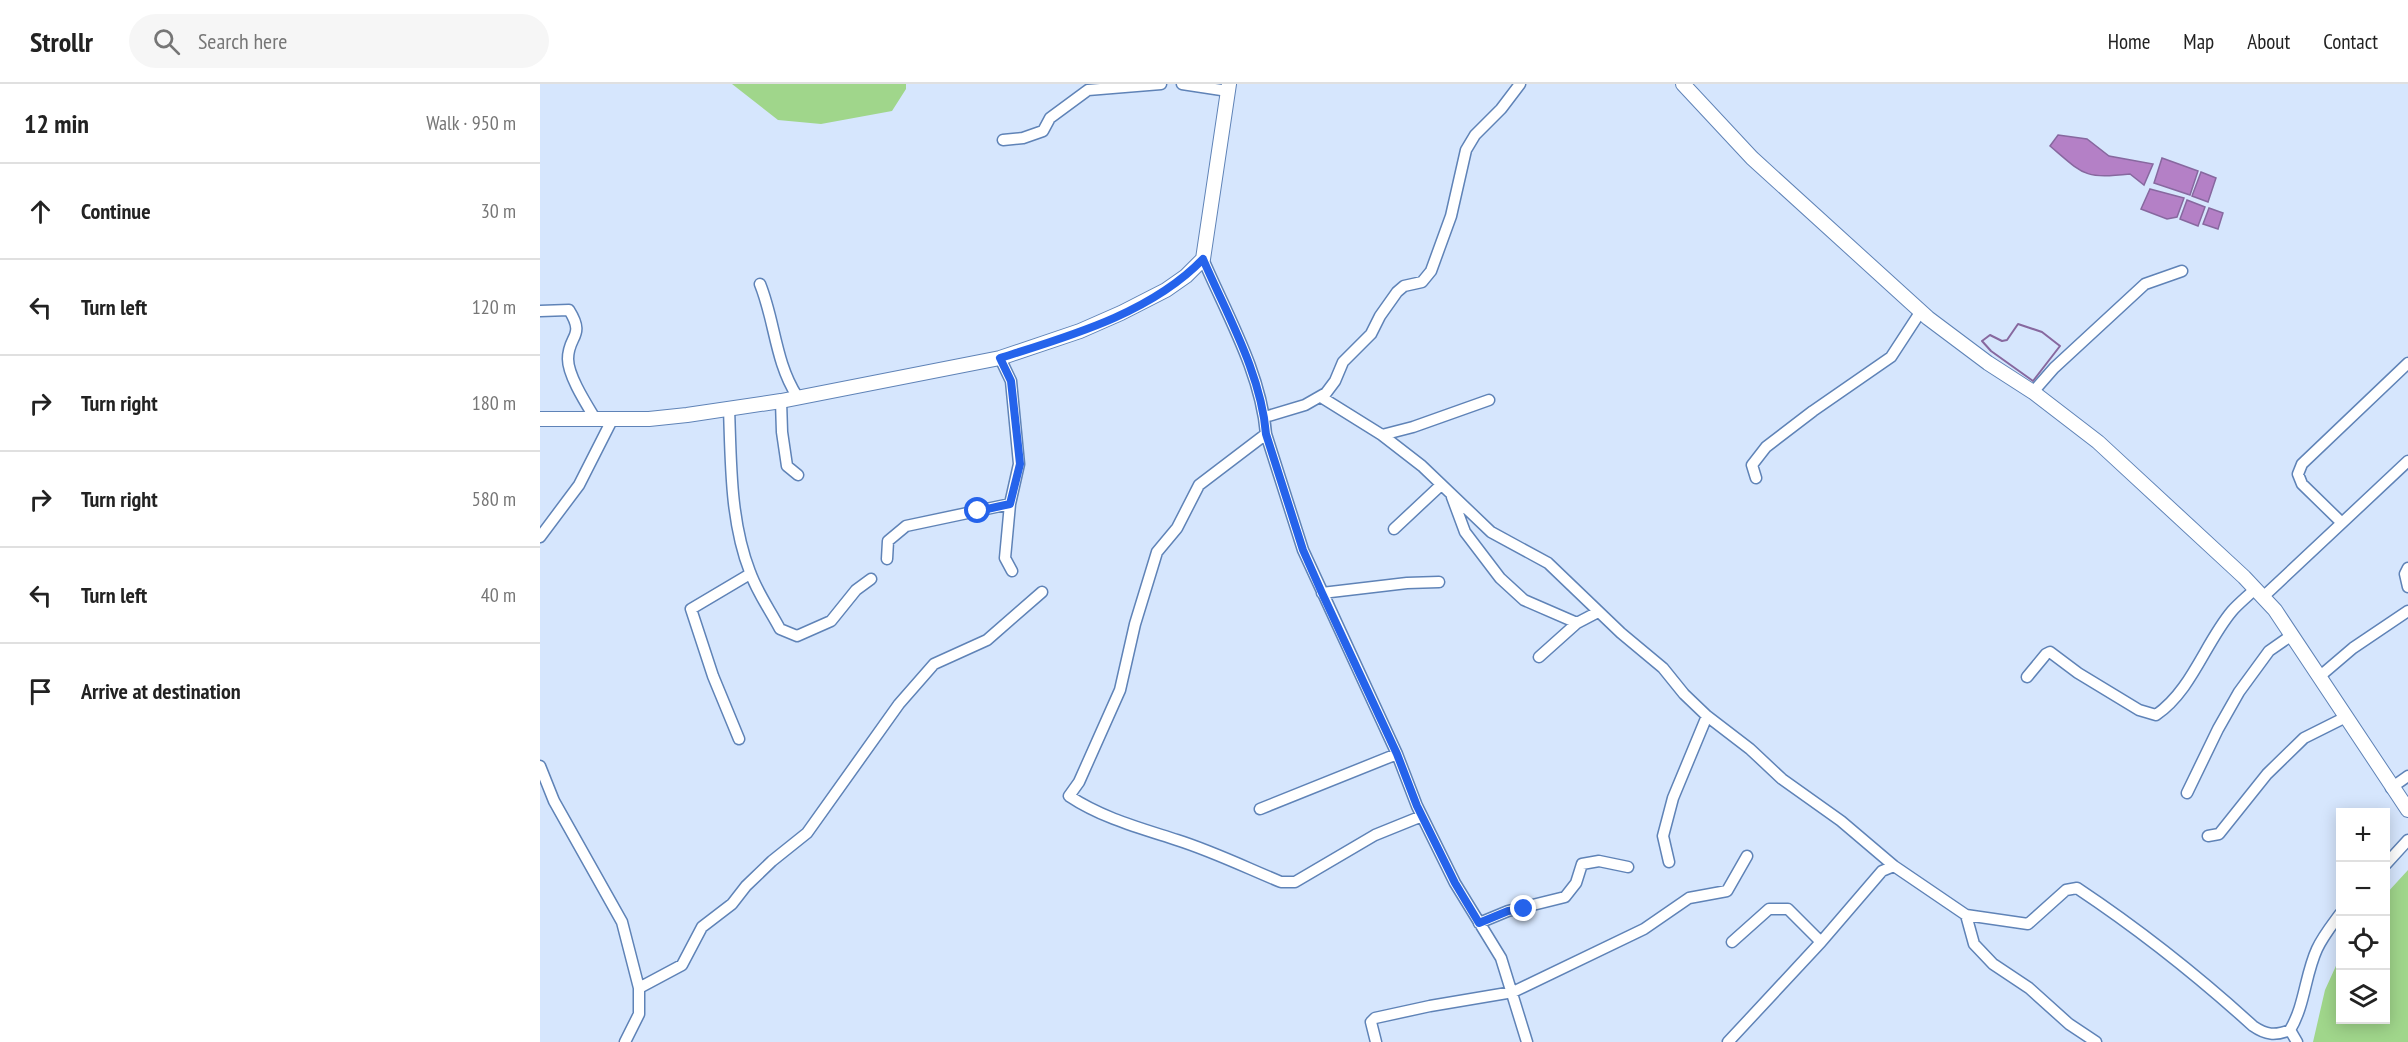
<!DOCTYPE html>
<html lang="en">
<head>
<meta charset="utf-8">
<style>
  body { margin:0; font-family:"PT Sans Narrow",sans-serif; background:#f6f6f6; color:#222 }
  .controls { position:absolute; right:18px; bottom:18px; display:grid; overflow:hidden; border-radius:0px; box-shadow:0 3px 15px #0003 }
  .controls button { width:54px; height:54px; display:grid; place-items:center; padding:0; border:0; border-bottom:2px solid #e0e0e0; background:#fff; color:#222; font:30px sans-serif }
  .stop { position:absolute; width:18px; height:18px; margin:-14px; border:4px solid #2563eb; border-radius:50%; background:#fff }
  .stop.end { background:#2563eb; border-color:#fff; box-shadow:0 2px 6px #0008 }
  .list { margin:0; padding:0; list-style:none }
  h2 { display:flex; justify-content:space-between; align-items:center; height:78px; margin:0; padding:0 24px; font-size:26px }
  h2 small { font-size:20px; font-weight:400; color:#767676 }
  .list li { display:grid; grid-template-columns:39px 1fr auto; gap:18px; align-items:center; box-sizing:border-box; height:96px; padding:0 24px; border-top:2px solid #e0e0e0 }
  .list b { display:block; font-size:22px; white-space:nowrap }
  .list em { font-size:20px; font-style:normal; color:#767676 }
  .icon { flex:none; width:33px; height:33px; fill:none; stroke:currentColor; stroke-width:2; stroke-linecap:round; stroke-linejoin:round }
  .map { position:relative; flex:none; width:1868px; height:958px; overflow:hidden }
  header { display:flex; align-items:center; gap:36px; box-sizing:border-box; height:84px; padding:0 30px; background:#fff; border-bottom:2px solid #e0e0e0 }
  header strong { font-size:28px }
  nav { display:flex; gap:33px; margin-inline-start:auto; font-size:21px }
  .search { width:420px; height:54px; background:#f6f6f6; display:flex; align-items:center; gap:15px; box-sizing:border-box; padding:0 21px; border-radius:33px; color:#767676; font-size:22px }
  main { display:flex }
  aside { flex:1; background:#fff }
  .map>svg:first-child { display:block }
</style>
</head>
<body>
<header>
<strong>Strollr</strong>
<div class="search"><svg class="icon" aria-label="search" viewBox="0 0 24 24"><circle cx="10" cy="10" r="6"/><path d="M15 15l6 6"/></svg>Search here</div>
<nav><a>Home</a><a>Map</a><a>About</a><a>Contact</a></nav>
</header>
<main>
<aside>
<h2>12 min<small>Walk · 950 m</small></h2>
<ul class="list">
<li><svg class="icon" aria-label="ahead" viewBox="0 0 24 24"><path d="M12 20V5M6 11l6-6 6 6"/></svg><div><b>Continue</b></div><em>30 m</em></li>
<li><svg class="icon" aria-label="left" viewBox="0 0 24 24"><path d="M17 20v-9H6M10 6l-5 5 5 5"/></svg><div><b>Turn left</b></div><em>120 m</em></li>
<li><svg class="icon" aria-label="right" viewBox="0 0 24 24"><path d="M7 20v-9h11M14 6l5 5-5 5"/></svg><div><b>Turn right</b></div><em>180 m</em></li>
<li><svg class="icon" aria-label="right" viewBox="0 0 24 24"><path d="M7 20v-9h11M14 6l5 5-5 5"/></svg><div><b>Turn right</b></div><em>580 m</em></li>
<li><svg class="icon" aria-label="left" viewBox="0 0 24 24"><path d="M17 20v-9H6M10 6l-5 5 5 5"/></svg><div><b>Turn left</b></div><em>40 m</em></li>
<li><svg class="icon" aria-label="arrive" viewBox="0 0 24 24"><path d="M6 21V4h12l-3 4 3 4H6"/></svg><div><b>Arrive at destination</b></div></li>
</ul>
</aside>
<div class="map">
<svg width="1868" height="958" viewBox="0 0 1868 958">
  <rect width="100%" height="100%" fill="#d6e6fd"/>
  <!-- green -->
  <path fill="#a0d68b" d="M192,0H366V5L352,27L281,40L238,36Z
    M1868,786V958H1773L1785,906L1800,873V936H1846V810Z"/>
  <!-- water -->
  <path fill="#b480c6" stroke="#87689f" stroke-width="1.5" d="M1518,51L1547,55L1569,72L1613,80L1604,101L1590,90C1544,95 1544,91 1510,62Z
    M1622,74L1658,87L1650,111L1614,99Z
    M1661,88L1676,94L1668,118L1652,112Z
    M1610,105L1644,114L1637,133L1627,135L1601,125Z
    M1647,116L1665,123L1658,142L1640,135Z
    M1669,124L1683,129L1678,145L1663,140Z"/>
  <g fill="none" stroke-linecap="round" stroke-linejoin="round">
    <!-- stream -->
    <path stroke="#87689f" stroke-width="2" d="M1478,240L1502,248L1520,262L1493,297L1451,267L1442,257L1450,251L1462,257L1467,256Z"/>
    <defs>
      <path id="street" d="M642,0L688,7
        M463,56L483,54L503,47L510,34L548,6L621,0
        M663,175C687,231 721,289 726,350L763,466L857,670L877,722L915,799L961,874L987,958
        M220,200C235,237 235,278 257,312
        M0,227L29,226C46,253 28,251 28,275C28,292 47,321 56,336
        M460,274L471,297L479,380L470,420L465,474L472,487
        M1493,308L1514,284L1605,200L1642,187
        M781,313L842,351L873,343L949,316
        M241,317L242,348L247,382L258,391
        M189,324C191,378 190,437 210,488C217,508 230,526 240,545L257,552L291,537L316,506L331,495
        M725,333L765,321L786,309L795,297L803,278L831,250L840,232L857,208L864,202L882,198L891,187L911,132L926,66L935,51L961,25L980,0
        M726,350L659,401L637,444L617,468L595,540L580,606L539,698L529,712C562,734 600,744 637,756C672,767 707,784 741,798H755L835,751L882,732
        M842,351L882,382L951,448L1008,479L1081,549L1123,584L1144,610L1167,632L1210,665L1242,695L1301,737L1354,782L1426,831L1488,840L1526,806L1537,804C1600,846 1657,891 1713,942C1726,951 1735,952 1750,946C1765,921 1765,891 1777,865C1783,852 1792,841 1800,830
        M1216,394L1212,381L1226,363L1273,327L1351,273L1381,227
        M912,413L925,448L960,494L984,516L1037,539
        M1802,439L1762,400L1758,390L1762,380L1868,279
        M854,445L901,401
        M0,453L39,401L72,336
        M347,475L348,457L366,442L470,420
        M1868,484L1865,490L1868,503
        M782,509L867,499L899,498
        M1723,513L1868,377
        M999,573L1037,539L1058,528
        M1487,593L1506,570L1510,568L1538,589L1599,626L1616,631C1652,606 1665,559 1692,527C1699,519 1708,512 1715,505
        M1779,593L1813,564L1868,527
        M199,655L173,592L151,525L210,490
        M0,682L14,717L82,838L99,904V930L85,958
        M1851,704L1868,692
        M1647,709L1678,645L1699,608L1729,567L1752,551
        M720,725L857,670
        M1668,752L1679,750L1727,690L1764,654L1806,633
        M1129,778L1123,752L1133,714L1167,632
        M1846,780L1868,756
        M1426,831L1434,860L1453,880L1489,904L1529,940L1556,958
        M939,839L968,827L1025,813L1036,799L1042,780L1059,777L1088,783
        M1192,858L1229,825H1248L1281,858
        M99,904L142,881L162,843L192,820L206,802L232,777L267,749L359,620L394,580L447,556L502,508
        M1750,946L1757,958
        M836,958L831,938L835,934L890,922L973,908L1104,845L1149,814L1187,807L1207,772
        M1188,958L1281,858L1342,787L1354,782"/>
      <path id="secondary" d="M1143,0L1212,74L1388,234L1448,279L1493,308L1558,358L1704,493L1735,526L1868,726
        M0,335H109L147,331L241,317L460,274L540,247L581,229L626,206L646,192L663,175L689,0"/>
    </defs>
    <!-- street casing -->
    <use href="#street" stroke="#5f83b7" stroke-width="13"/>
    <!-- secondary casing -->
    <use href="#secondary" stroke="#5f83b7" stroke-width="16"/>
    <!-- street -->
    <use href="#street" stroke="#fff" stroke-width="10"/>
    <!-- secondary -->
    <use href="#secondary" stroke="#fff" stroke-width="14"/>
  </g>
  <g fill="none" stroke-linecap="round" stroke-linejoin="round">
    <!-- route -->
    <path stroke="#2563eb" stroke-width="8" d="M438,427L470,420L480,380L471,297L460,274C530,252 611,229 663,175C687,231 721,289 726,350L763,466L782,509L857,670L877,722L915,799L939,839L968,827L984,825"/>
  </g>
</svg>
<div class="controls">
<button>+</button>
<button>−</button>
<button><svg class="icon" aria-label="locate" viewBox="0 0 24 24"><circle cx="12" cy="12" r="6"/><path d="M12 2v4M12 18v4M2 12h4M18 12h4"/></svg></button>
<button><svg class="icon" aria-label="layers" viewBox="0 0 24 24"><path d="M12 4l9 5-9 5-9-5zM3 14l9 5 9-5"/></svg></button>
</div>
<div class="stop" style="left:438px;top:427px"></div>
<div class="stop end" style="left:984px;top:825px"></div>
</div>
</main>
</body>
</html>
